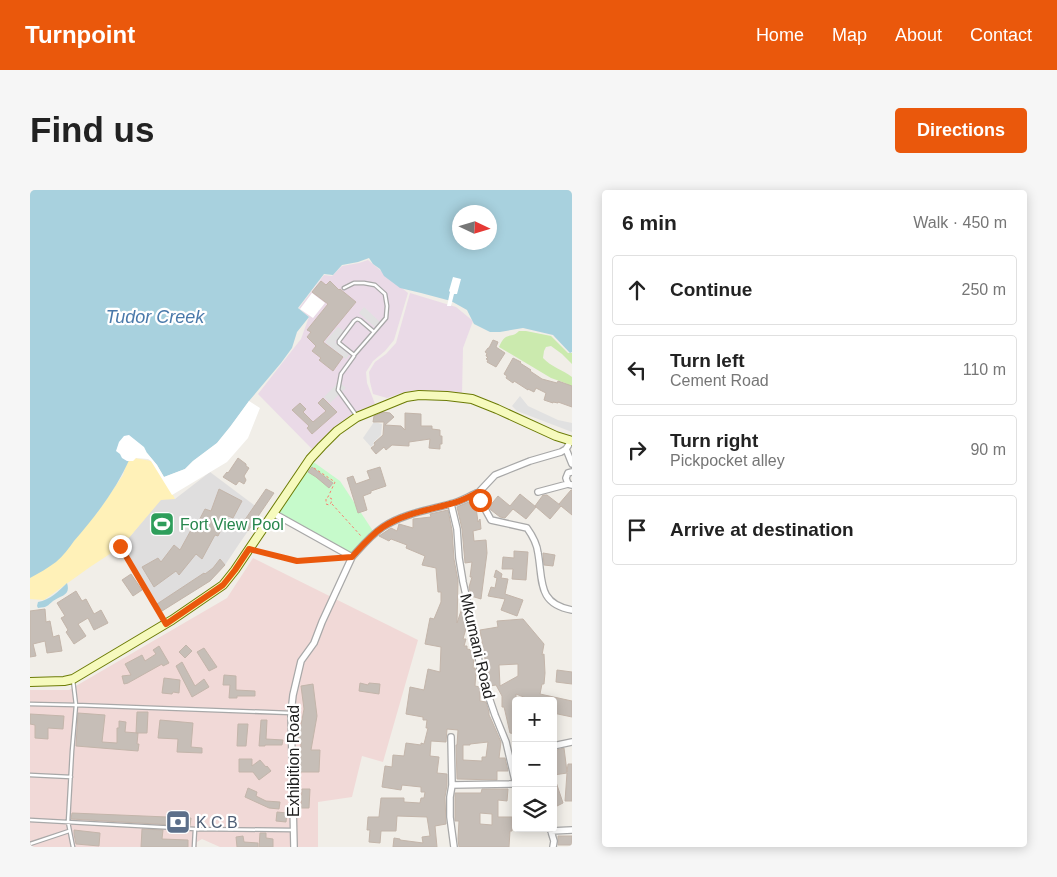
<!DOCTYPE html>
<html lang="en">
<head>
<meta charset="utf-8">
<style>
  body { margin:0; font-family:Helvetica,sans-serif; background:#f6f6f6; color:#222 }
  .controls { position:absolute; right:15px; bottom:15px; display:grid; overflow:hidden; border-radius:5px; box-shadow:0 2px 12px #0003 }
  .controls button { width:45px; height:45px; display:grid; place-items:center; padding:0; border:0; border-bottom:1px solid #e0e0e0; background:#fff; color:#222; font:25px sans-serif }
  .compass { position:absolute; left:422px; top:15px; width:45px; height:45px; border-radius:50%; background:#fff; box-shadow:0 2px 12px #0003; rotate:94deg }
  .stop { position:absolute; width:15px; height:15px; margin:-11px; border:4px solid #ea580c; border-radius:50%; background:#fff }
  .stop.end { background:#ea580c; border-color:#fff; box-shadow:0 1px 5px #0008 }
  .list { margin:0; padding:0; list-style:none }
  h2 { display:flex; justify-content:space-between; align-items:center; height:65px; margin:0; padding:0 20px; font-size:21px }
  h2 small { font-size:16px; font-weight:400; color:#767676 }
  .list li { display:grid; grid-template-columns:32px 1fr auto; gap:15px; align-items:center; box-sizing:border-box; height:70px; margin:0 10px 10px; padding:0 10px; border:1px solid #e0e0e0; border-radius:5px }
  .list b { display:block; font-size:19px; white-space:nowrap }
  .list p { margin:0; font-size:16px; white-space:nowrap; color:#767676 }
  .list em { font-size:16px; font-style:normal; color:#767676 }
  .icon { flex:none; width:28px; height:28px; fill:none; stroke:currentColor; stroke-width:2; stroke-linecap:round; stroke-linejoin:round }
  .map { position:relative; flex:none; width:542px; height:657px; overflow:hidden; border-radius:5px }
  header { display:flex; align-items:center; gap:30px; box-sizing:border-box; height:70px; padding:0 25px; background:#ea580c; color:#fff }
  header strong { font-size:24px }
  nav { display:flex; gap:28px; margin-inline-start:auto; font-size:18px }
  .intro { display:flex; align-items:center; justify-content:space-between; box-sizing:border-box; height:120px; padding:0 30px }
  h1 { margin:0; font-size:35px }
  .button { padding:12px 22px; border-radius:5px; background:#ea580c; color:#fff; font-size:18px; font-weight:700 }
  main { display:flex; gap:30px; padding:0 30px }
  aside { flex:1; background:#fff; border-radius:5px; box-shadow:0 2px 12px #0003 }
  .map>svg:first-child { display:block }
</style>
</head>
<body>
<header>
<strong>Turnpoint</strong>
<nav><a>Home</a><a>Map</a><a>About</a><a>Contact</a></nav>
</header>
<div class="intro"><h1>Find us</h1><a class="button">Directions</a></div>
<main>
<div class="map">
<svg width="542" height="657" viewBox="0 0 542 657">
  <rect width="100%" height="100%" fill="#f1eee8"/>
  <!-- residential -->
  <path fill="#dfdede" d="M180,282L232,321L209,354L195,375L186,385L178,392L132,421L92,356L131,309H145Z"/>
  <!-- commercial -->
  <path fill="#f1d9d7" d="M223,368L388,450L353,572L332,566L322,607L288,612V657H190L172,649L167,652V657H0V500H39L197,408Z"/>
  <!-- industrial -->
  <path fill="#eadae7" d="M338,70L378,103L364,150L355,161L343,171L336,182L337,193L345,214L323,223L282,259L228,204L271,149L279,127L269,118L294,85L302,86L312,76L329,73Z
    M380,103L426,117L443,131L433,158L432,205L414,202L386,200L372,203L357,208L343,204L340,192L339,182L345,172L356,164L366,153Z"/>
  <!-- grass -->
  <path fill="#cbeaae" d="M489,141H496L521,146L538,163H542V174L532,164L521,156L516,157L514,161L513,168C521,177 533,180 542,187V197L535,193L521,188L469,157C476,140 480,150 489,141Z"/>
  <!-- sand -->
  <path fill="#fff1b8" d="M105,268L121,271L132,283L145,309L131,310L92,356L60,377L14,410L0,409V387L67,323L93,285L97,271Z"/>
  <!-- park -->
  <path fill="#c6facb" d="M282,271L310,291L343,341L322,367L244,322Z"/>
  <!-- parking -->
  <path fill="#e1e1e1" d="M334,117L351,133L347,139L329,123Z
    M308,137L314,141L305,152L319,165L316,169L295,152Z
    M309,192L316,198L300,213L294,207Z
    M490,206L498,216L528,230L542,233V242L487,221L482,216Z
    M344,232L352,234L351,245L343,253L344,254L341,257L333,248Z"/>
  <!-- water -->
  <path fill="#a8d1de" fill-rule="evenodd" d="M0,0H542V162L540,163L523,145L493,138L470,142H460L444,134L437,120L421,111L391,103L370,98L354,86L350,79L343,74L339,68L328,72L312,75L303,85L294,84L268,118L279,127L267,142L262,158L251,173L219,211L200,237L187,253L163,271L155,279L134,287L127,275L117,263L100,268C87,298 66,326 44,351C39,358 33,366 26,372C18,378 9,383 0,388ZM430,22H460V52H430Z
    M139,323L142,330L134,341L129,342L124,336C126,328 133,328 139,323Z
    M37,393C41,406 31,405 23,411C17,416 18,417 8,418L7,416L8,412C20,410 29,401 37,393Z"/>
  <!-- pier -->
  <path fill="#fff" d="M423,87L431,89L427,104H424L421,116H417L420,102L419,101Z
    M282,103L295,113L283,128L270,119Z
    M219,211L230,218L218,248L197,272L142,305L121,271L118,269L106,268L103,271H97L92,268L90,264L86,261L89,252L94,246L99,245L114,257L117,263L127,275L134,287L155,279L163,271L187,253L200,237Z"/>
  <!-- building -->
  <path fill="#c6beb7" stroke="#c3b5aa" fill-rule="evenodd" d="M291,91L296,95L300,91L309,100L310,99L326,112L293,152L313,167L303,181L289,170L291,168L282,161L286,156L277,147L281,142L277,140L298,114L282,102Z
    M463,150L468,152L466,157L475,163L466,177L457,172L458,170L456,169L458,167L456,166L457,163L455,162L458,158H459Z
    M483,168L491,172L490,173L501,180L500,181L512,189L527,193L528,191L542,196V217L528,212V213L523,212V213L514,210L516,203L506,198L504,202L498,199V200L484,191L483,193L476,188L477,186L474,184Z
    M293,208L307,222L282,244L277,238L279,236L262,220L270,213L276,219L273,222L283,232L296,221L288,213Z
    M353,222L360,223L364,227L355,235L371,236L375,240V223L391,224V236H402V239L410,240V246H412V254H410V259L399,258L400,249L379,252V256L362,255L356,260L354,257L346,264L341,258L345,255L344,253L353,245L354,232H343L344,226Z
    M208,268L216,274V276L219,278L214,286L216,290L214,294L209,291L206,295L193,287L197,282L198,283Z
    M282,277L303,293L299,298L286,287L278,282Z
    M350,277L356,296L341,301V303L333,306L337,320L328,323L317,288L323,286L326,294L340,289L337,281Z
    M189,299L212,311L203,328L198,326L188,346L185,345L172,369L166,364L149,385L146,381L124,397L112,377L128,368L131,372L144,355L150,360L161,340L163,342L175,319L181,321Z
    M236,299L244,303L218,341L212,334Z
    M541,300H542V325L531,316L520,329L505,316L513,305H517L530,315L529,314Z
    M490,304L506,317L496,329L483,319L475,328L470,327L461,320L459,317L468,306L480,316Z
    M445,310L448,332L450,329L451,339L443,341L444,351L456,350L457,363L451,409L441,406L439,397L442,387H440L442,372L435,373L432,339L427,317L441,311Z
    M418,320L422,340L424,369L428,391L427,433L433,415L436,434L437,435L433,449H436L434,456H437V459L442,460L444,469L443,478H445L446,482L445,496L450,497V511L456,512L459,522V525L461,529L471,552L469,568H475L478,581H467V590L427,589L426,555H427L428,540L417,539L416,552L401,551L400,566L409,567L407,583L417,584V595L415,607L416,634L405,636L407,657H363L364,648L370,649V650L393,653L392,647L400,646L397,627L367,626L366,641H351L350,653L339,652L340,640H337L338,627H349L351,608H374V612L390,613L391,608H394L395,602H391V597L372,595L371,600L352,597L355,576L362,577L363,565L374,566L376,553L391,555V553L394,554L398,538H396L397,530H393V527L376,524L380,497L394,500L398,479L410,482L411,457L395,454L400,428L404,429L411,412V402H408L406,378L392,375L395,366L376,358L377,355L361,349L359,351L349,346L361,338L367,341L369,334L383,338V329L401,327L400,324ZM458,552L456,567H452V571L433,570V555H440V554Z
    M484,361L498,362L496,390L482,389L483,379H472L473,367L484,368Z
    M513,363L525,365L523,376L514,375Z
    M190,369L195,375L180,391L132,421L127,414L174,383L175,384L183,378Z
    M466,380L472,384L471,388L478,389L475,404L493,410L487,426L471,420L475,409L458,406L461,397L465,398L467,388L464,387Z
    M101,384L112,400L103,406L92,390Z
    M46,401L52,411L56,409L64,424L71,420L78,433L64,440L58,428L48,434L56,446L44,454L36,442L38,440L31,428L35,426L27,413Z
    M15,419L16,432L20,431L23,447L29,445L32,461L17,463L15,451L3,454L6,466L0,467V421Z
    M493,429L514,454L512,465L514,464L515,483L514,494H512L510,504L542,511V527L523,523V511H504L486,504V544L480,543L475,521L474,517H472V506L466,495L460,496L458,489L457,475H456L450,440L468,437L467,431ZM488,474V486L470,496L469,475Z
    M156,455L162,461L155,468L149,462Z
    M129,456L139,473L133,476L132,474L98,493L94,494L92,486L101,485L95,474L112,465L115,471L126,464L123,460Z
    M174,458L187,477L179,481L167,462Z
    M152,472L165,496L174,489L179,497L162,507L146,476Z
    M527,480L542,482V494L526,492Z
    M194,485L206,486V500L225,501V506H207V508H199L200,495H193Z
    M134,488L150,490L149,503L143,502L142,504L132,503Z
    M330,493L338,495L339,493L350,494L349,504L329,501Z
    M283,494L287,526L281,560H290L289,582H270L271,552L268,551L274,519L271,496Z
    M107,522H118L117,543H106Z
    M48,523L75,525L72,552L87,553V538H89V531L96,532L95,542L108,543L107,554H109L108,561L46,556Z
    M0,524L34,526L33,539L18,538V549L5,548V535L0,534Z
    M130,530L163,533L161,557L172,558V563L147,562L148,549L128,548Z
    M231,530H237L236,549L253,550L252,555H235V556H229Z
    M208,534H218L216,556H207Z
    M534,558L537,582L538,574H542V611H535L537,583L524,585L523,561Z
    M209,569H222V576L230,570L236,577L237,576L241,581L229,590L223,582H209Z
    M523,586H524L533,613L523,618Z
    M218,598L227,602L226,606L236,611L250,612L249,619L239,618L215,607Z
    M272,599H280L279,618H271Z
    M452,599H478L477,611L468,610V627H482V641H480L479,657H429L428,649L429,631H425V603H451ZM450,623L462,624V635L450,634Z
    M247,622L257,623L256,632L246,631Z
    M42,623L161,628L160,636L41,629Z
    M112,639L133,640L132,649L158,650V657H111Z
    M44,640L70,643L69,656L46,654L44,644Z
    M230,643H236V648L243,649V657H229Z
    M213,646L214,652L228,653V657H207L206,647Z
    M528,646H542V655H528Z"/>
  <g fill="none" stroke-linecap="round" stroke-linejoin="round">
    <defs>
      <path id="lane" d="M314,98L324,93H334L345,95L355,104L357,116L356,128L344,142
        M327,129L330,130L344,142L324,165L309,153V151L324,131Z
        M324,166L311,184L308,200L326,225
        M0,514L46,515L43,490
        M0,585L41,587
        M0,630L165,639L262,640
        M0,654L39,641
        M43,657L38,632L42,561L46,515L261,523
        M164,657L165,639"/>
      <path id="street" d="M541,251L536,259L531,262L500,271L465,285L449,302L450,310L461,330L497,338C502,345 507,354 508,363C513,390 507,414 542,420
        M536,259L542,274
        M542,282L538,283L536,288L538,294L542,295
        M508,302L538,294
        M421,314L427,339L429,368L433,392L445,446L451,484L465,525L476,552L486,595
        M243,323L322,367C332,356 341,345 353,337C373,324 398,320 420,314C430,312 439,306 449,302
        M421,547L422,595L420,607V627L424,657
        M523,556L542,552
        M422,595L485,594
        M520,638L524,651L523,657
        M521,641L542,640
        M264,657L261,523L263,505L271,471L284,453L292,432L322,367"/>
      <path id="secondary" d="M0,492L34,491L43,489L142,430L193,395L205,380L280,269L292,256L307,241L327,227L376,207L389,205L417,206L442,209L467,219L526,246L542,251"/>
    </defs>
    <!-- lane casing -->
    <use href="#lane" stroke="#a8a8a8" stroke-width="5"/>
    <!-- street casing -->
    <use href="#street" stroke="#a8a8a8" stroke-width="8"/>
    <!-- secondary casing -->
    <use href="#secondary" stroke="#6c7b05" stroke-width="10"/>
    <!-- path -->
    <path stroke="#fa8070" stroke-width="1" stroke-dasharray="2.5 2.5" stroke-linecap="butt" d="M284,278L305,292L298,307L296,308V314L299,315L301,313L302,309L298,307
      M302,314L331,346
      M91,357L132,427
      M227,361L267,371L311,368"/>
    <!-- lane -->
    <use href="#lane" stroke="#fff" stroke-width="2.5"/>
    <!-- street -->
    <use href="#street" stroke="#fff" stroke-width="5.5"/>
    <!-- secondary -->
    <use href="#secondary" stroke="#f6fabd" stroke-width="8"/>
  </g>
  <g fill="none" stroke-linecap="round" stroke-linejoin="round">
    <!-- route -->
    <path stroke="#ea580c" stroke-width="6" d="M90,356L136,434L193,395L205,380L219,359L267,371L322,367C332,356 341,345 353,337C373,324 398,320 420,314C430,312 440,306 449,302L450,310"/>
  </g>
  <!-- icons -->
  <defs>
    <symbol id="stadium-square" viewBox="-11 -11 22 22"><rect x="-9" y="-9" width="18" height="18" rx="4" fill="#2e9e5b" stroke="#fff"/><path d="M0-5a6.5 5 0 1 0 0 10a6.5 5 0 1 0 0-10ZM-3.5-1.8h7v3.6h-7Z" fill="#fff"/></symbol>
    <symbol id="bank-square" viewBox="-11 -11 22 22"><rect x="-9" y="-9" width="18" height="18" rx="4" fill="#5c6f8a" stroke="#fff"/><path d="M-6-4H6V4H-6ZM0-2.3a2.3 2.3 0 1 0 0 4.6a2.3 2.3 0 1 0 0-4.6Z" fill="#fff"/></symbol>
  </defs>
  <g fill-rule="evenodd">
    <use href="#stadium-square" x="118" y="320" width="28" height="28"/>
    <use href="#bank-square" x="134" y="618" width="28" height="28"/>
  </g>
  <g text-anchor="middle" stroke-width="4.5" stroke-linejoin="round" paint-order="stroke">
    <!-- leisure labels -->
    <g font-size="16" fill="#27864d" stroke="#fff" text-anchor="start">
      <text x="150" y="340">Fort View Pool</text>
    </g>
    <!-- street labels -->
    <g font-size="16" fill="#212121" stroke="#fff">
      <text transform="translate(448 456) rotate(77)" y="6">Mkumani Road</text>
      <text transform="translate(263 571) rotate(-90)" y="6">Exhibition Road</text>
    </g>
    <!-- service labels -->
    <g font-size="16" fill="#4e5e75" stroke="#fff" text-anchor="start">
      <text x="166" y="638">K C B</text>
    </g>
    <!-- water labels -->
    <g font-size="18" font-style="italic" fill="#4979aa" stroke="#fff">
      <text x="125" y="133">Tudor Creek</text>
    </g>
  </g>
</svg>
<div class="controls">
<button>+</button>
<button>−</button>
<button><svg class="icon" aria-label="layers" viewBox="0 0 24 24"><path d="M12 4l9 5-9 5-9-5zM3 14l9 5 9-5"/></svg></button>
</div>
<svg class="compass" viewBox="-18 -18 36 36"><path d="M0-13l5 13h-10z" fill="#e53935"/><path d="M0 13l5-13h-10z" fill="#767676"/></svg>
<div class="stop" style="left:450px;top:310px"></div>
<div class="stop end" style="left:90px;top:356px"></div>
</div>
<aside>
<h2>6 min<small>Walk · 450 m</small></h2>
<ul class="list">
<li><svg class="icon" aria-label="ahead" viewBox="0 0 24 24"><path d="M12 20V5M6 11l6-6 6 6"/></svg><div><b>Continue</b></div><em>250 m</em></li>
<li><svg class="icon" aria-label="left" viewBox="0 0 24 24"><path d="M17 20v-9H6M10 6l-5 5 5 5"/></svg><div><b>Turn left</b><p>Cement Road</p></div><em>110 m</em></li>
<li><svg class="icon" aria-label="right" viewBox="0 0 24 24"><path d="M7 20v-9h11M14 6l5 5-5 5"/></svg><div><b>Turn right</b><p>Pickpocket alley</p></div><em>90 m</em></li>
<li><svg class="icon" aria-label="arrive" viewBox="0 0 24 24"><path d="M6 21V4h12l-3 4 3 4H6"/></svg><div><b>Arrive at destination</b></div></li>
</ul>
</aside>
</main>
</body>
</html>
